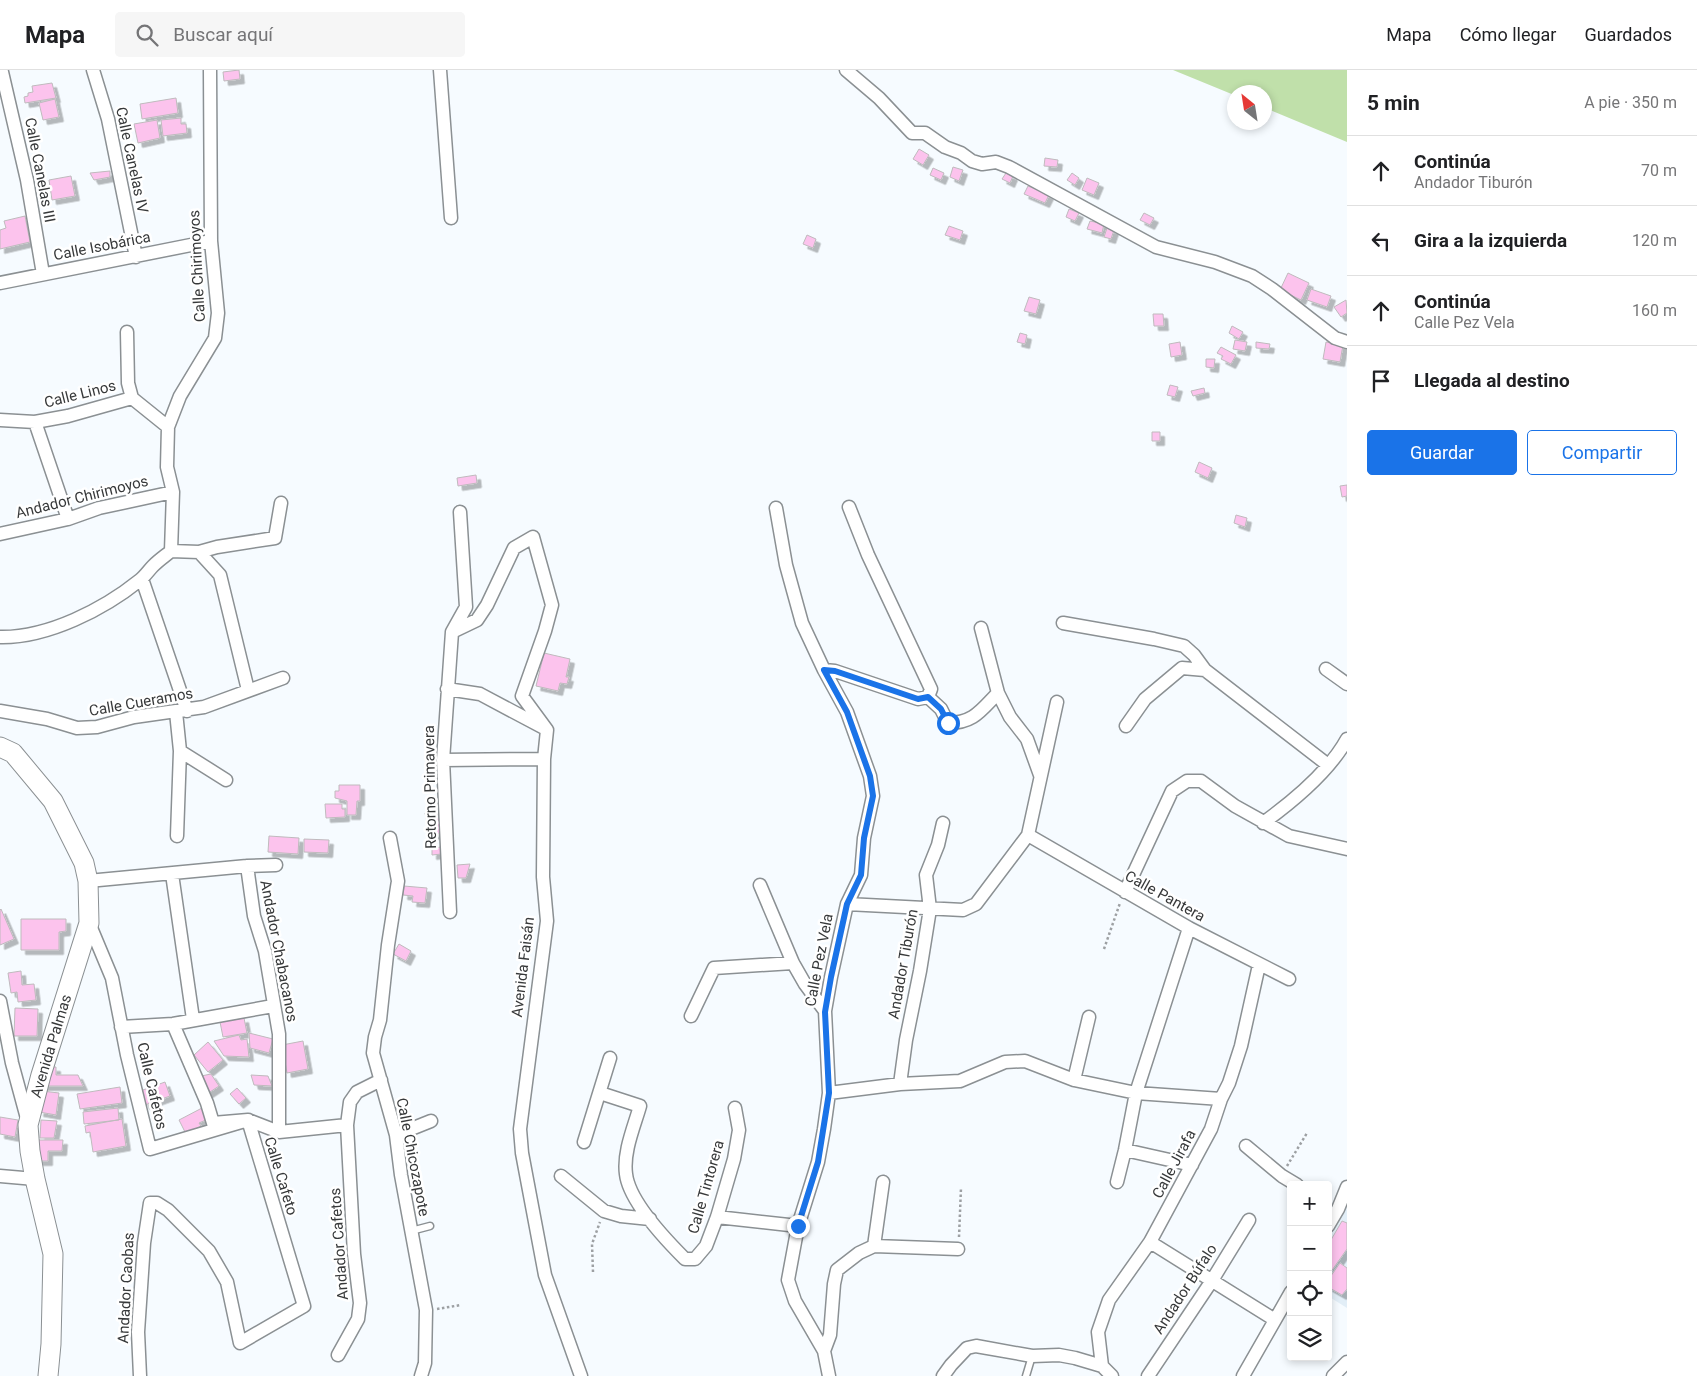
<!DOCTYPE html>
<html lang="es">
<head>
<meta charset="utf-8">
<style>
  body { margin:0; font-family:Roboto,sans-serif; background:#f6f6f6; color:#202124 }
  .controls { position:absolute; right:15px; bottom:15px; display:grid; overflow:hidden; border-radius:5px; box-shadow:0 2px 8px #0003 }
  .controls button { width:45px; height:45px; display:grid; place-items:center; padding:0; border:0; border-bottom:1px solid #e0e0e0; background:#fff; color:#202124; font:25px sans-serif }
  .compass { position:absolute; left:1227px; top:15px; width:45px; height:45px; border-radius:50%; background:#fff; box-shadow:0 2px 8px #0003; rotate:330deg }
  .stop { position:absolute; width:15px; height:15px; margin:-11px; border:4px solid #1a73e8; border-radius:50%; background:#fff }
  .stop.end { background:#1a73e8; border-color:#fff; box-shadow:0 1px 5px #0008 }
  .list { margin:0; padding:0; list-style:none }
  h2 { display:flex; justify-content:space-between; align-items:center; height:65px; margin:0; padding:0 20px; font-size:21px }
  h2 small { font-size:16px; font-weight:400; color:#757577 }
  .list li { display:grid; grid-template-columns:32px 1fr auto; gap:15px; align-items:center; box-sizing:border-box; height:70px; padding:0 20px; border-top:1px solid #e0e0e0 }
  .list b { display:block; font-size:19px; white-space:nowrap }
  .list p { margin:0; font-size:16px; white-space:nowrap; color:#757577 }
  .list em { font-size:16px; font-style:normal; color:#757577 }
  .actions { display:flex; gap:10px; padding:15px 20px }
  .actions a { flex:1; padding:11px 0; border:1px solid #1a73e8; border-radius:5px; text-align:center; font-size:18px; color:#1a73e8 }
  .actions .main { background:#1a73e8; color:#fff }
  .icon { flex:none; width:28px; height:28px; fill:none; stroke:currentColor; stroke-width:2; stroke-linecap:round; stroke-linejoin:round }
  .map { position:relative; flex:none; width:1347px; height:1306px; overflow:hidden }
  header { display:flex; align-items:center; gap:30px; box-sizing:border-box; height:70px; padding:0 25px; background:#fff; border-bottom:1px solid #e0e0e0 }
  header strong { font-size:24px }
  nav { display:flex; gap:28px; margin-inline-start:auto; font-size:18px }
  .search { width:350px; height:45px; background:#f6f6f6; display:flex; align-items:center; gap:12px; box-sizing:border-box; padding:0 18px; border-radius:5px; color:#757577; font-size:19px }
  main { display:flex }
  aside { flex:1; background:#fff }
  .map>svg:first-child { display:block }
</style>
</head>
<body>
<header>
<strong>Mapa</strong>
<div class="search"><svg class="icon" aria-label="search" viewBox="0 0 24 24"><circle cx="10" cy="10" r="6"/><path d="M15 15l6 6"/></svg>Buscar aquí</div>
<nav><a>Mapa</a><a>Cómo llegar</a><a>Guardados</a></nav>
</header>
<main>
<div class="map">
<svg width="1347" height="1306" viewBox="0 0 1347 1306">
  <defs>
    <filter id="shadow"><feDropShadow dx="4.5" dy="4.5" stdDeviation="0" flood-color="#0004"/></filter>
  </defs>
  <rect width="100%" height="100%" fill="#f6fbff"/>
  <!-- built -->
  <path fill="#e2eef7" d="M1347,1130V1238L1328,1226V1164Z"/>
  <!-- green -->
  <path fill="#c0e0aa" d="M1173,0H1347V72L1265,38L1264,22H1234V25Z"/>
  <!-- building -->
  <path fill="#fcc3ed" stroke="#bfbabd" filter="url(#shadow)" d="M239,0L240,9L224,11L223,2Z
    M52,13L56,28L25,33L24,27L28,26V23L33,22L32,16Z
    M176,28L178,43L142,49L140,34Z
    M55,29L59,47L43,50L39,33Z
    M181,48V54H186L187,63L163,66L161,50Z
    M157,50L160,68L138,73L134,54Z
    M919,79L929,85L923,95L913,89Z
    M1045,88L1058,90L1057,97L1044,96Z
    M953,97L963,100L959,111L950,107Z
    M933,98L944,103L941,110L930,105Z
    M110,101V107L94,110L90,103Z
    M1006,103L1013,106L1010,113L1002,109Z
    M1072,103L1079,108L1075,115L1067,110Z
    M71,106L75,126L52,130L49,110Z
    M1087,108L1099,113L1094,125L1082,120Z
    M1028,116L1049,125L1045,133L1024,124Z
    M1069,139L1079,143L1075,151L1066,147Z
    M1144,143L1154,148L1150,155L1140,150Z
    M25,146L30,172L0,179V160L6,158L4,151Z
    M1090,151L1104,154L1102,163L1087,159Z
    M949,156L963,161L960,170L945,165Z
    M1107,158L1114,160L1111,169L1104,167Z
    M807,165L816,169L813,178L803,174Z
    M1288,203L1309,213L1301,230L1280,220Z
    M1311,219L1331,226L1327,237L1307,230Z
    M1029,227L1040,230L1036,244L1024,241Z
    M1346,230L1347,243L1341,247L1334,237Z
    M1153,244H1163L1164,256H1154Z
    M1232,256L1243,262L1239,269L1229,263Z
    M1020,263L1027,265L1025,274L1017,272Z
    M1235,270L1247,272L1245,281L1233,279Z
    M1180,272L1182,285L1171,287L1169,274Z
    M1256,272L1270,274L1269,279L1256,278Z
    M1326,272L1343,275L1340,292L1323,289Z
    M1221,277L1236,285L1231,294L1221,289L1223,286L1217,283Z
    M1206,289H1215L1214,298L1206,297Z
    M1170,315L1178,317L1175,327L1167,325Z
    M1204,318L1205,323L1193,326L1191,321Z
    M1152,362H1160V371H1152Z
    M1199,392L1212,398L1208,408L1195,402Z
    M476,405L477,413L458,416L457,408Z
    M1347,415V426L1342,427L1340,416Z
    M1236,445L1247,448L1245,457L1234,453Z
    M544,583L570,589L566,607H569L567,614L560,613L558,621L536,616Z
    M339,715H360V731H357L356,745H347V731L335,728V721H339Z
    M325,734H342V739H345V747L326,748Z
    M436,740L442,763L430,766L425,743Z
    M269,766L299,768L298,784L268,782Z
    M304,769L329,770L328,783L304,782Z
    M441,777L442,784L432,785V778Z
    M470,794L466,808H458L457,795Z
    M404,816L427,818L425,833L412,832L413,826L403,825Z
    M1,839L14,869L0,875V840Z
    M21,849H66V861L59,862V880H21Z
    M399,874L411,881L406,891L393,884Z
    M21,901L22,915L34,914L36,930L18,932L17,922L11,923L8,903Z
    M15,938L38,939L37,966H14Z
    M244,948L247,963L223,967L220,952Z
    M249,963L273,969L269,983L250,978Z
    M239,965L241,970L247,969L249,987L224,986L214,971Z
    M303,971L308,999L287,1003L282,975Z
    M208,972L223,990L208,1002L194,985Z
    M47,997H56V1005H78L83,1016H42Z
    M211,1004L219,1016L207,1024L196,1007Z
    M251,1005L268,1006L272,1016L254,1015Z
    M165,1012L170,1026L145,1035L140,1021Z
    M120,1017L122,1033L80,1039L77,1024Z
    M237,1018L246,1028L239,1034L230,1024Z
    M42,1021L59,1023L56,1045L39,1042Z
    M118,1038L119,1050L84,1054L83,1042Z
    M202,1038L208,1049L199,1053L201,1056L186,1064L179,1050Z
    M0,1047L18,1050L15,1067L0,1064Z
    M122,1049L126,1076L93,1082L90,1062L86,1063L85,1056Z
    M41,1050L57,1051L54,1068H40Z
    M37,1070H63L62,1081H48V1091H37Z
    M1342,1151L1347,1153V1179L1330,1203L1328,1201V1175Z
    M1340,1193L1347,1198V1219L1342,1225L1328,1217V1210Z"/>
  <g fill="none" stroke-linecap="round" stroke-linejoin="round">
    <defs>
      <path id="service" d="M411,1161L430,1156
        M1026,1306L1032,1286"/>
      <path id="minor" d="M93,0L108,49L136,187
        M440,0L451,148
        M846,0L879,28L912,63H925L945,77L961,83L972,91L982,94L996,92L1009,97L1156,177L1215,192L1252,206L1272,219L1335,268L1347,272
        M2,2L27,110L43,204
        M0,213L211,171
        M127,262L128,313L132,328
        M132,328L168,357
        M0,350L35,352L68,346L132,328
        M35,352L68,449
        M849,437L868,485L931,619L928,627
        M776,438L786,495L802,553L824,600L847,642L870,706L873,726L864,768L861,805L847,834L831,907L825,941L829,1023L824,1059L818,1092L798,1156L788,1210L795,1231L824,1281L829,1306
        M0,464L68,449L99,438L173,422
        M171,481L199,482L217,477L275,468L281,433
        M199,482L220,505L248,620
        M142,509L187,641
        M1063,553L1154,569L1184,576L1194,585L1205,600
        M981,558L998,623L1010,647L1027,669L1040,705
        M452,562L477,550L487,535L514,478L533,467L552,535L545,561L522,626L547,660L544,689L543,807L547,851L520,1059L522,1083L545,1205L581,1306
        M0,567C48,568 104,539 140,510C145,506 149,500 153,496C159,490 165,486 171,481L173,422L167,397L168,357L180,326L215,268L218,243L211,171L210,0
        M1326,599L1347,614
        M824,600L835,601L918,629L928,627L941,639L948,653C974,653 981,640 998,623
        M447,619L480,624L544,658
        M0,641L47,649L77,658L97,657L134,647L204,637L283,608
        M176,642L180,681L177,766
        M1126,656L1145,629L1182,598L1205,600L1328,695
        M180,681L226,710
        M443,690L544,689
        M1263,753C1292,732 1330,700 1347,669
        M1028,765L1189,858L1289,909
        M390,768L398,811L388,875L380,950L375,967L373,983L396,1065L401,1105L426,1240L425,1293L421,1306
        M247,796L254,846L265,881L279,964V1062
        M172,804L193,949
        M88,811L247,796L276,795
        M760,815L793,893L805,914L825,941
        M1125,822L1172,721L1187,711H1201L1235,736L1289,766L1347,779
        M847,834L963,840L976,834L1028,765L1057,632
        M450,842L443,690L452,562L466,537L460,442
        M89,853L112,908L127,985L150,1079L248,1050L279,1062L347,1055
        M0,931L12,993L28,1052
        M691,946L714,898L793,893
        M121,957L173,954L273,936
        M1074,1010L1089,947
        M900,1014L906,970L920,901L930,839L926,805L938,775L943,753
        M600,1023L640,1036C634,1057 623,1082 626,1104C629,1131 666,1170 685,1189H695L706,1176L717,1147L734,1089L739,1060L735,1038
        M829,1023L900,1014L960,1011L1005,992L1025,991L1074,1010L1136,1023L1221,1029
        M396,1065L431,1051
        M584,1072L610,988
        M1246,1076L1282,1106L1297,1115
        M1125,1080L1192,1095
        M0,1106L35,1109
        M561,1106L604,1141L621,1146L650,1149
        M1117,1112L1125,1080L1136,1023L1189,858
        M717,1147L798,1156
        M1328,1156L1338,1139L1347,1117
        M1150,1172L1275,1250
        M874,1176L883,1112
        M824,1281L830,1265L834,1214L837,1200L859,1183L874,1176L958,1179
        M338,1285L358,1249L360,1233L354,1184L347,1055L350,1032L357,1022L381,1010
        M1102,1296L1098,1262L1109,1230L1150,1172L1211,1059L1221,1029L1229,1013L1241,976L1259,895
        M140,1306L138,1262L144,1173L150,1133H157L168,1140L209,1181L227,1212L240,1273L304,1236L248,1050L213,1053L207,1033L173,954
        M943,1306L951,1295L967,1278L976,1276L1032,1286L1059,1285L1075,1288L1102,1296L1112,1306
        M1148,1306L1211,1212L1249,1150
        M1243,1306L1291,1222
        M1333,1306L1347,1292"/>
      <path id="secondary" d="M0,677L13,683L53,731L84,793L88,811L89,853L41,1005L28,1055L30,1081L35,1109L53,1184L51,1274L48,1306"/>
    </defs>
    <!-- service casing -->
    <use href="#service" stroke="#8b9093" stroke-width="9"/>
    <!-- minor casing -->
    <use href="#minor" stroke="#8b9093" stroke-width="15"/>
    <!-- secondary casing -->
    <use href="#secondary" stroke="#8b9093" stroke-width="21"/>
    <!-- path -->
    <path stroke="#9da0a3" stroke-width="2.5" stroke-dasharray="2.5 2.5" stroke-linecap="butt" d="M1104,879L1120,833
      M1287,1096L1307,1063
      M959,1167L961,1118
      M593,1202L592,1174L600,1152
      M437,1239L461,1235"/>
    <!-- service -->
    <use href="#service" stroke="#fff" stroke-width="6"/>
    <!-- minor -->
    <use href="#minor" stroke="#fff" stroke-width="12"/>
    <!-- secondary -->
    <use href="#secondary" stroke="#fff" stroke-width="19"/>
  </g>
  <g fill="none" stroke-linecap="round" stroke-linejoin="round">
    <!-- route -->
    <path stroke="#1a73e8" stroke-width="6" d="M798,1156L818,1092L829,1023L825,942L831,907L847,834L861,805L864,768L873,726L870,706L847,642L824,600L835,601L918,629L928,627L941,639L948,653"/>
  </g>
  <g text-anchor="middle" stroke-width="5" stroke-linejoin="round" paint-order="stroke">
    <!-- street labels -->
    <g font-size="15" fill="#37393a" stroke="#fff">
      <text transform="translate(132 90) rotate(78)" y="5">Calle Canelas IV</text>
      <text transform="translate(40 100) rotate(79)" y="5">Calle Canelas III</text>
      <text transform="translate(102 176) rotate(-11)" y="5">Calle Isobárica</text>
      <text transform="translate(197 196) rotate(-93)" y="5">Calle Chirimoyos</text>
      <text transform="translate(80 324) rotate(-14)" y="5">Calle Linos</text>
      <text transform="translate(82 427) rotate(-14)" y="5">Andador Chirimoyos</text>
      <text transform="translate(141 632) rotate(-10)" y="5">Calle Cueramos</text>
      <text transform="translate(430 717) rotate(-91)" y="5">Retorno Primavera</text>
      <text transform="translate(1165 826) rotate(29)" y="5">Calle Pantera</text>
      <text transform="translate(279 881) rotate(79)" y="5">Andador Chabacanos</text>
      <text transform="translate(819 890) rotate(-79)" y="5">Calle Pez Vela</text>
      <text transform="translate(903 894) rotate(-80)" y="5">Andador Tiburón</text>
      <text transform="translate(523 897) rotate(-83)" y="5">Avenida Faisán</text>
      <text transform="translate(51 976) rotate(-73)" y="5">Avenida Palmas</text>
      <text transform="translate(152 1016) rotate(77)" y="5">Calle Cafetos</text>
      <text transform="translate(413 1087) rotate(79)" y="5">Calle Chicozapote</text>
      <text transform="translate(1174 1094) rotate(-62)" y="5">Calle Jirafa</text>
      <text transform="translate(281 1106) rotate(73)" y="5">Calle Cafeto</text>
      <text transform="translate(706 1117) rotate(-74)" y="5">Calle Tintorera</text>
      <text transform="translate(339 1174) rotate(-94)" y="5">Andador Cafetos</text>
      <text transform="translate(126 1218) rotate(-87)" y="5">Andador Caobas</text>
      <text transform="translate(1185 1219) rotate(-57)" y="5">Andador Búfalo</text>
    </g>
  </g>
</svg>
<div class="controls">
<button>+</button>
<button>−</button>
<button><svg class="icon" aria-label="locate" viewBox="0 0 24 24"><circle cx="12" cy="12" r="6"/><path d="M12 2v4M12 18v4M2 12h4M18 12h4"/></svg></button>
<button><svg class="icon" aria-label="layers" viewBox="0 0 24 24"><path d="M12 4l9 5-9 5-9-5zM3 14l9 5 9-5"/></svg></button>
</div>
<svg class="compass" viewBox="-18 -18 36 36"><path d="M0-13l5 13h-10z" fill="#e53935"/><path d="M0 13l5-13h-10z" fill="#757577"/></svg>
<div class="stop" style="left:948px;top:653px"></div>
<div class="stop end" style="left:798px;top:1156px"></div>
</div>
<aside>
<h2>5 min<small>A pie · 350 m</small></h2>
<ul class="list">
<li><svg class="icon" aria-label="ahead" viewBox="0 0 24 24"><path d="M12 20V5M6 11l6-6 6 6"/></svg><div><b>Continúa</b><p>Andador Tiburón</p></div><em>70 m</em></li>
<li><svg class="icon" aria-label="left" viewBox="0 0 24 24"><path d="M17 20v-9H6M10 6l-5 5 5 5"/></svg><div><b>Gira a la izquierda</b></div><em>120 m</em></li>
<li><svg class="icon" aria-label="ahead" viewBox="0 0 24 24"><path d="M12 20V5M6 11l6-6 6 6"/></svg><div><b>Continúa</b><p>Calle Pez Vela</p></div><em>160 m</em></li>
<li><svg class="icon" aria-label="arrive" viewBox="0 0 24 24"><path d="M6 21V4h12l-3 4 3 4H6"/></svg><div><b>Llegada al destino</b></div></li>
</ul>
<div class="actions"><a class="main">Guardar</a><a>Compartir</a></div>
</aside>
</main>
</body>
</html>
